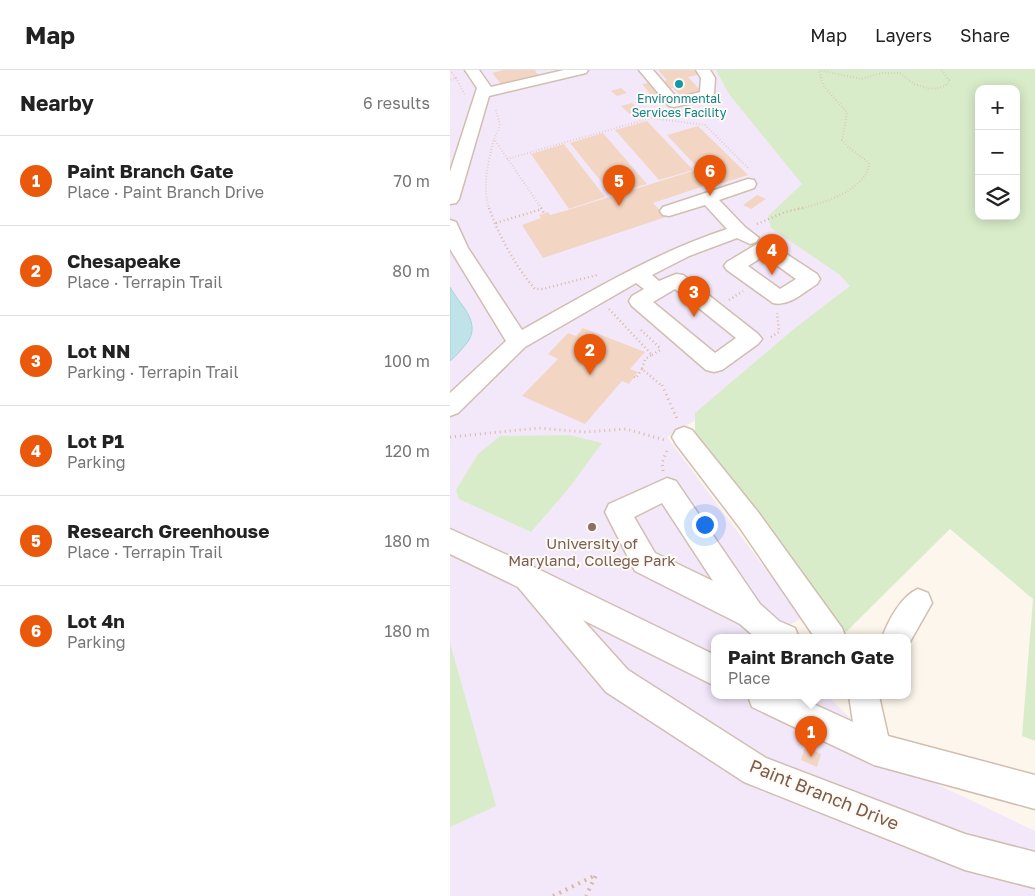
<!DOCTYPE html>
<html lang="en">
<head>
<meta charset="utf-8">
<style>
  body { margin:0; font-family:"Golos Text",sans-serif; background:#f6f6f6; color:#222 }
  .controls { position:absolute; right:15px; top:15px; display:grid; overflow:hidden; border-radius:10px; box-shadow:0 2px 12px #0003 }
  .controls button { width:45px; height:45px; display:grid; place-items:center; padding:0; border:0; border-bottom:1px solid #e0e0e0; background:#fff; color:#222; font:25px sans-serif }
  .you { position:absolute; left:254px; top:454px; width:18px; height:18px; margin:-12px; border:4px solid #fff; border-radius:50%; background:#1a73e8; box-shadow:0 0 0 8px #1a73e833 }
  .badge { display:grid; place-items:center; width:32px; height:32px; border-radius:50%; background:#ea580c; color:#fff; font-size:16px; font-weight:700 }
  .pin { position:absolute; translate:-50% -41px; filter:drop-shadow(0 1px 2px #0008) }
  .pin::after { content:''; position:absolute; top:26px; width:18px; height:15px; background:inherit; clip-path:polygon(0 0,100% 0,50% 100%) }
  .popup { position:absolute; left:261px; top:564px; width:200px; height:65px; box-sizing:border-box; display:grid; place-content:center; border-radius:10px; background:#fff; filter:drop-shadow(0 1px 4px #0005); font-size:16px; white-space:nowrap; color:#767676 }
  .popup b { font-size:19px; color:#222 }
  .popup::after { content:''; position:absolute; left:50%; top:100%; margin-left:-10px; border:10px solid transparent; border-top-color:#fff }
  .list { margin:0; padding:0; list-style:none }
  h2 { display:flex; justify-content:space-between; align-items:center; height:65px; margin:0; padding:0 20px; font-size:21px }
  h2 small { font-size:16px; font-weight:400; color:#767676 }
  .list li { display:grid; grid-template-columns:32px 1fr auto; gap:15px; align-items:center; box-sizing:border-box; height:90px; padding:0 20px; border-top:1px solid #e0e0e0 }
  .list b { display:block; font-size:19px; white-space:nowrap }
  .list p { margin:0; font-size:16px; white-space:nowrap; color:#767676 }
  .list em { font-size:16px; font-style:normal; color:#767676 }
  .icon { flex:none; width:28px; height:28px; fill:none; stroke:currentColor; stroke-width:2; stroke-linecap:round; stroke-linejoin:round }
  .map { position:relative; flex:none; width:585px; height:826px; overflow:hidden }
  header { display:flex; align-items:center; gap:30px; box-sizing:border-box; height:70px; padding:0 25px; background:#fff; border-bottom:1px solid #e0e0e0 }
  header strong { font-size:24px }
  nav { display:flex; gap:28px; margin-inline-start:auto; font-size:18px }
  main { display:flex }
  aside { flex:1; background:#fff }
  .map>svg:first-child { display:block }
</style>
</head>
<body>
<header>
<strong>Map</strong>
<nav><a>Map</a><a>Layers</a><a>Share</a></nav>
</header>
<main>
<aside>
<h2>Nearby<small>6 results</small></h2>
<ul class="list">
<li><span class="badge">1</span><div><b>Paint Branch Gate</b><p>Place · Paint Branch Drive</p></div><em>70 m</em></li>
<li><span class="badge">2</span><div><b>Chesapeake</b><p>Place · Terrapin Trail</p></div><em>80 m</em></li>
<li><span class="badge">3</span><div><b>Lot NN</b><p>Parking · Terrapin Trail</p></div><em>100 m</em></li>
<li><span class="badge">4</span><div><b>Lot P1</b><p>Parking</p></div><em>120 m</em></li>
<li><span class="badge">5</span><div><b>Research Greenhouse</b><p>Place · Terrapin Trail</p></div><em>180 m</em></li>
<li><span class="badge">6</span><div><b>Lot 4n</b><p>Parking</p></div><em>180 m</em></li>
</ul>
</aside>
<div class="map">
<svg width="585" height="826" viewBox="0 0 585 826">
  <rect width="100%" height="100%" fill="#fdf6ec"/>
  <!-- education -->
  <path fill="#f3e8fa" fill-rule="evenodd" d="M0,0H585V154L510,195L217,367L352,548L329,561L333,568H265V626H378L407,655L450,690L491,716L585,761V826H0ZM529,19H566V146H529Z"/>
  <!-- green -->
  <path fill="#d8ecc9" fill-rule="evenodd" d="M266,0H585V671L572,666L583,529L500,459L396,562L245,373V343L345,258L400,216L390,205L321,158L318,146L352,114L279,24ZM529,19H566V146H529Z
    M119,365L152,373L119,418L81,462L9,429L6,420L28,384L50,366Z
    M0,573L46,736L0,757Z"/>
  <!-- water -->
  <path fill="#bfe3e8" stroke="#a5d3da" d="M0,217C9,234 30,250 19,270C14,277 7,285 0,291Z"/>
  <!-- building -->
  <path fill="#f3d5c3" d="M53,0H87L85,1L89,6L51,14L42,3Z
    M208,0H248L252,4L238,7L254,24L233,29L223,18L216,20L212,15L217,14L214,11L217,10Z
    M198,13L211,29L205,30L192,14Z
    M171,18L177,23L167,26L161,21Z
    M182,33L193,43L182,46L171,36Z
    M197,51L243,100L209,110L165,60Z
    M248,56L298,105L272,113L269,111L203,133L216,147L93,188L72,155L91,148L89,145L98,142L100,145L118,140L249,99L217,65Z
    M153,63L197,114L162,125L120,73Z
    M114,74L155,127L119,139L81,84Z
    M307,125L316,129L301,139L293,135Z
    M133,258L195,282L180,299L188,302L184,307L179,314L172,311L135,354L72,326L108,289L98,284L118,263L126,266Z
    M355,676L371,684L367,697L351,690Z"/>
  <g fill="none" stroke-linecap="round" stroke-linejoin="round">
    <defs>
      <path id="minor" d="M15,0H29L41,17L114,0H138L136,3L39,26L9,129L6,133L0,134V102L27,18Z
        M189,0H203L227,28L250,22L251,8L246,0H260L265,8L264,24L256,30L224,37L219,36Z
        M298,109L304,110L306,114L304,118L269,130L295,157L309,168L306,172L300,174L287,168L239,186L202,205L209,211L226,204L233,205L308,264L312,269L308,274L272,300L264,302L256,300L182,236L179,231L182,226L194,219L186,213L75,277L8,343L0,346V323L56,271L0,179V150L6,152L18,178L72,260C138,223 204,183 277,159L255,135L219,146L213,145L210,141L213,137ZM225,219L286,268L265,283L203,232Z
        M314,172L321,174L367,204L370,209L367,214C354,222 339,237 323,233L277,200L274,196L277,192L307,174ZM314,186L346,209L330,219L298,196Z
        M234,357L242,360L308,442L392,558L396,568H365L290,458L226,374L222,367L226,360Z
        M217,408L226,411L310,534L329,551L345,558L349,568H306L290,554L185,501L155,442L159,434ZM212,433L263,511L205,483L184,447Z
        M0,459L88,499L265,585V616L133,550L178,600L316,688L515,764L585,782V818L515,800L294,712L156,622L68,517L0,484Z
        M468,519L478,523L482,533L457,577V568H432C438,551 451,526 468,519Z
        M298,626H346L403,652L399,626H429L438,666L585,705V739L424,695L302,637Z"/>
    </defs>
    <!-- minor casing -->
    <use href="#minor" stroke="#d1beb0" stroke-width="3"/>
    <!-- path-far3 -->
    <path stroke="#d9b8a5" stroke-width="2" stroke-dasharray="0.5 2.5" stroke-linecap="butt" d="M0,0L6,8L0,10
      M368,0L411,9L432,3H450L464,14L480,19L490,18L498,14L499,10L491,0
      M6,8L15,25
      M46,40L50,55L44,69L92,139
      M57,89L201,48L255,55L299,99
      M39,139C32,116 38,92 44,69
      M347,139C369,135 418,120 419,93L398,77L392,70L397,42L374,17L369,1"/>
    <!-- path-far2 -->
    <path stroke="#d9b8a5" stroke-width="2.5" stroke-dasharray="1 3" stroke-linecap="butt" d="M39,138C48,164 67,199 85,219H93L147,205
      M91,138L94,143
      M46,153L92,139
      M307,154L335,142L353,138
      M279,230L293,221
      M159,239L202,285L195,289L192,299L212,316
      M191,260L211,279
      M321,267L329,262L327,243
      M202,285L212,279
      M184,307L186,308L192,299"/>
    <!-- path-far1 -->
    <path stroke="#d9b8a5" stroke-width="3" stroke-dasharray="1 4" stroke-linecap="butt" d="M212,315L228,351
      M0,367L89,358L134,362L176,359L215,370
      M213,401L212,393L218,378"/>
    <!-- path -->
    <path stroke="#d9b8a5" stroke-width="4" stroke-dasharray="2 5" stroke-linecap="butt" d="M103,826L146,805L136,826"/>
    <!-- minor -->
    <use href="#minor" fill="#fff" fill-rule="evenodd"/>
  </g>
  <!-- markers -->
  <circle fill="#0f9aa8" stroke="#fffaf3" stroke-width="2" cx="229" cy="14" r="5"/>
  <circle fill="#8d6e63" stroke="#fffaf3" stroke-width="2" cx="142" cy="457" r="5"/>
  <g text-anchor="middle" stroke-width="4" stroke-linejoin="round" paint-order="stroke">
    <!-- far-culture labels -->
    <g font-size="12" fill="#0d838f" stroke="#fffaf3">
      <text x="229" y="33">Environmental<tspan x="229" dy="14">Services Facility</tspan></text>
    </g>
    <!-- education labels -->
    <g font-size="15" fill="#785e54" stroke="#fffaf3">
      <text x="142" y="479">University of<tspan x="142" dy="17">Maryland, College Park</tspan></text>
    </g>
    <!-- near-street labels -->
    <g font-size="18" fill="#7a5c4d" stroke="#fffaf3">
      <text transform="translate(374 725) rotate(22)" y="6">Paint Branch Drive</text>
    </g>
  </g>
</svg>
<div class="controls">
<button>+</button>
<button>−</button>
<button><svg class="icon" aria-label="layers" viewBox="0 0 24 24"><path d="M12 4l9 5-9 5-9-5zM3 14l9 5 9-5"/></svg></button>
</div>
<div class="you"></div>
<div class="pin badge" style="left:361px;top:687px">1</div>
<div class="popup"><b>Paint Branch Gate</b>Place</div>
<div class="pin badge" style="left:140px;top:305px">2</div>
<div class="pin badge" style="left:244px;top:247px">3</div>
<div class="pin badge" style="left:322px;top:205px">4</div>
<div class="pin badge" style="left:169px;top:136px">5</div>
<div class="pin badge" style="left:260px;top:126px">6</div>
</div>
</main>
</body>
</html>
